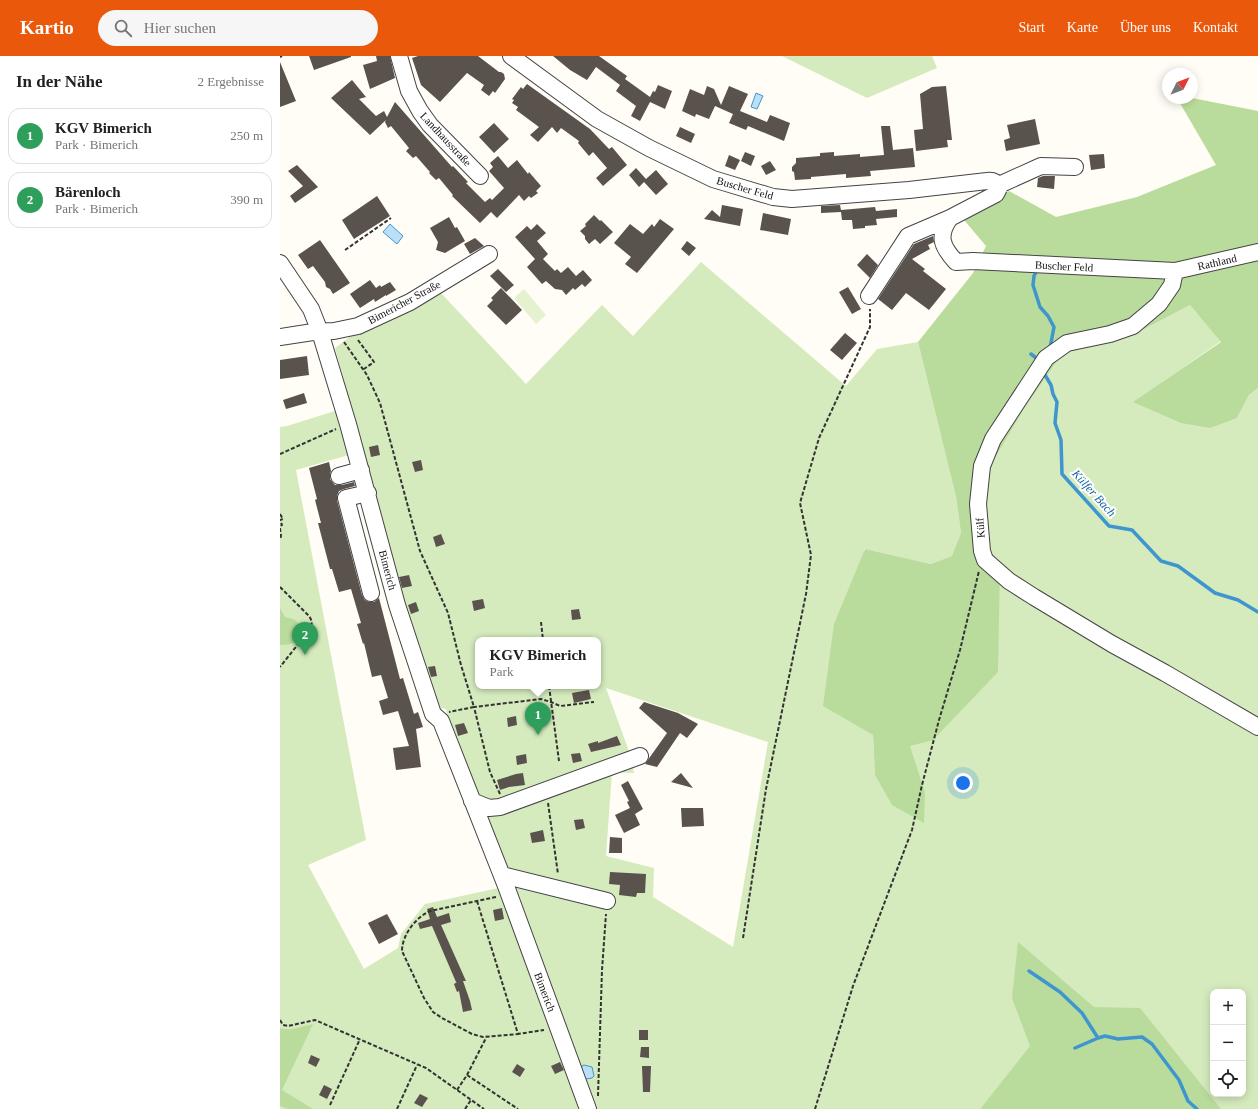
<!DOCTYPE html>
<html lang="de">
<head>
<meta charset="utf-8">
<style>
  body { margin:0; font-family:"Times New Roman",serif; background:#f6f6f6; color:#202124 }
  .controls { position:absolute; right:12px; bottom:12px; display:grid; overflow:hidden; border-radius:8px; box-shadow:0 2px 10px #0003 }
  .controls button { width:36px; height:36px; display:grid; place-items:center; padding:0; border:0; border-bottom:1px solid #e0e0e0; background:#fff; color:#202124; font:20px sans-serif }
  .compass { position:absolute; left:882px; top:12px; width:36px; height:36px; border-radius:50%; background:#fff; box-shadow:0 2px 10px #0003; rotate:48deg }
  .you { position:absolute; left:683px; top:727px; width:14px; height:14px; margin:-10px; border:3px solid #fff; border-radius:50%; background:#1a73e8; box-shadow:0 0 0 6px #1a73e833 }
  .badge { display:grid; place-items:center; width:26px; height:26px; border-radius:50%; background:#ea580c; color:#fff; font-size:13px; font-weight:700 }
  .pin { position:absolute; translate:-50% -33px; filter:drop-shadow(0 1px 2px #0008) }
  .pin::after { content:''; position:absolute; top:21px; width:14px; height:12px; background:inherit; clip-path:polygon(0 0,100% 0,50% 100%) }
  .popup { position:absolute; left:195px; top:581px; width:126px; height:52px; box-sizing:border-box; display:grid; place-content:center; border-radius:8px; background:#fff; filter:drop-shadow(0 1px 3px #0005); font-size:13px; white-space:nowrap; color:#757577 }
  .popup b { font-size:15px; color:#202124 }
  .popup::after { content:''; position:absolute; left:50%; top:100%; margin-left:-8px; border:8px solid transparent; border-top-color:#fff }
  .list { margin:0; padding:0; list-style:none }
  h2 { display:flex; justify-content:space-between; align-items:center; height:52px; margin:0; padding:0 16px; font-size:17px }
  h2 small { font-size:13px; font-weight:400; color:#757577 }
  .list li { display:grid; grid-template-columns:26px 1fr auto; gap:12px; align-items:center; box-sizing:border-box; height:56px; margin:0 8px 8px; padding:0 8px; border:1px solid #e0e0e0; border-radius:12px }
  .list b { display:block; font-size:15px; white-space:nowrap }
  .list p { margin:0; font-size:13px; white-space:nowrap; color:#757577 }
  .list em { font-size:13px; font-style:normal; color:#757577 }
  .icon { flex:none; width:22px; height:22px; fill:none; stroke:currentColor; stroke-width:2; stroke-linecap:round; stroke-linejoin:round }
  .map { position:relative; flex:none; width:978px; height:1053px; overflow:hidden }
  header { display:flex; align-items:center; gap:24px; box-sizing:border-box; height:56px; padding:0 20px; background:#ea580c; color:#fff }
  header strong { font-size:19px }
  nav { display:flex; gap:22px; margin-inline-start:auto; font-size:14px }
  .search { width:280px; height:36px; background:#f6f6f6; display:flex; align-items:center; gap:10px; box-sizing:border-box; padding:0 14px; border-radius:22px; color:#757577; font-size:15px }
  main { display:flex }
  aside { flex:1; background:#fff }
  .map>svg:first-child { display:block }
</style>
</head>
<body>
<header>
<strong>Kartio</strong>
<div class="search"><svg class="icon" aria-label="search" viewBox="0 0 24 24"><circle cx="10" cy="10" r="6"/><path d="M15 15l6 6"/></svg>Hier suchen</div>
<nav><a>Start</a><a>Karte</a><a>Über uns</a><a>Kontakt</a></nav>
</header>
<main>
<aside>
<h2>In der Nähe<small>2 Ergebnisse</small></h2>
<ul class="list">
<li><span class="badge" style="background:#2e9e5b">1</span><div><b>KGV Bimerich</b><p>Park · Bimerich</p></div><em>250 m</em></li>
<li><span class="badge" style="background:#2e9e5b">2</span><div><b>Bärenloch</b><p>Park · Bimerich</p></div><em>390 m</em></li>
</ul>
</aside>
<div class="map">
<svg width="978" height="1053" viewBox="0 0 978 1053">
  <rect width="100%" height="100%" fill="#fffdf5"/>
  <!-- green -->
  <path fill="#d5ebbd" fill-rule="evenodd" d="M502,0H652L657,12L587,42Z
    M421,206L566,330L597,293L638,286L676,441L681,477L673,500L651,508L584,493L595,719L630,690L709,493L701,426L744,353L782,298L853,279L910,249L941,285L854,346L957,362L969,339L978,332V1053H0V371L7,370L55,355L69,399L16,414L86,784L28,809L84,913L118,892L121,878L145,848L223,831L229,818L199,746L167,659L166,653L159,652L151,644L55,292L79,274L161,237L246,328L322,249L353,280ZM198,584H318V630H198ZM326,632L488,686L453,891L373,841L374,812L326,800L332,716L354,717L350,698ZM933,936H963V1038H933Z"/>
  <!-- forest -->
  <path fill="#b9dc9c" d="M897,42H912L978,55V332L969,339L957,362L930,372L901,367L853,346L941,286L910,249L853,279L782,298L744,353L701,426L709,493L720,508L718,616L653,684L630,690L645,737L644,767L612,749L595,719L593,679L543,650L554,568L585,493L651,508L672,500L681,477L676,441L638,286L693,217L706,190L684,164L729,135L776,161L857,141L936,109Z
    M0,552L5,561C9,562 15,563 17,566C24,572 18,586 10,588C7,589 3,589 0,589Z
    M738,886L814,951L860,952L941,1053H702L701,1052L750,990L732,942Z
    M33,968L2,1034L33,1053H8L0,1050V972C7,976 24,970 33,968Z"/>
  <!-- pitch -->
  <path fill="#e6f2cf" d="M244,233L266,259L256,268L234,242Z"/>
  <!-- water -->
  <path fill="#b9e0f7" stroke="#3f96cf" d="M476,37L483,40L477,53L471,51Z
    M110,168L123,180L117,188L103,176Z
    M304,1009L312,1011L314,1020L312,1022L306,1023C303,1019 300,1016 302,1010Z"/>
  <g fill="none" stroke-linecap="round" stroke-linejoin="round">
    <!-- stream -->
    <path stroke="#3f96cf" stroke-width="3.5" d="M757,214L754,220L753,229L760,251L768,260L774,271L770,292
      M751,298L760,305
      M765,319L771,329L773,338L777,346L775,367L781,384L782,418L829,470L852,474L881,505L898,510L935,537L958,544L978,556
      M749,915L780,936L802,957L818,982L825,980L838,983L862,981L872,988L899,1024L908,1045L917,1053
      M795,992L818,982"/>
  </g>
  <!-- building -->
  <path fill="#5a524d" d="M29,0H71V1L34,14Z
    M96,0H110L115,22L90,33L83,9L97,5Z
    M138,0H198L219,16H221L224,18L225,23L215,37L213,35L209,40L201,34L204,29L187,17L160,46L141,29L132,2Z
    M273,0H319L347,20L345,23L370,41L373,35L375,36L378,29L392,35L385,53L370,46L360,65L351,60L356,50L336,35L340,29L316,11L307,24L290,14Z
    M0,6L16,45L0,51Z
    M72,24L86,41L79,43L96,60L104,55L107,61L115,46L172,111L173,110L188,126L186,127L205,146L210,142L212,144L224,132L209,115L213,111L210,107L218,100L228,112L237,104L248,118L249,116L261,130L256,135L258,137L251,142L249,140L244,145L239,139L217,162L211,156L200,167L172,140L173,139L159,122L156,124L149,117L150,116L136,100L133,102L126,95L129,92L111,70L108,72L105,66L106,64L90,79L51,42Z
    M247,28L310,73L329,93L332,91L347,109L323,130L316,122L327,112L313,96L309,100L298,87L299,85L281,72L277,77L272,71L258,86L250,79L259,71L236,54L238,51L232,47L234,44L232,43L241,31L243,33Z
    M427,30L434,33L441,49L449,30L468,38L460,55L487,66L490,59L510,67L504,85L468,70L466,74L449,67L453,58L435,50L429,63L416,58L415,61L402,55L410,33L424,39Z
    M666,30L672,84H667L668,91L636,95L634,74L643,73L640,38L652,31Z
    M755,63L760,88L726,95L724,84L730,82L727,69Z
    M214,67L229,83L214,97L199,81Z
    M601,70H610L613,94L633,92L635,111L590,115L591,120L566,122V118L531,121V123L515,124L514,116L512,115V111L516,107V102L540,100V97L554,96V100L580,98V101L604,99Z
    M400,71L415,78L411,87L396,80Z
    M465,96L475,100L471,110L461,105Z
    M824,98L825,112L811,114L809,99Z
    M449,99L460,104L455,114L445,110Z
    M490,105L496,114L486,119L481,110Z
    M17,109L38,131L15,147L10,140L23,130L8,115Z
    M356,112L366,123L376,114L388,128L376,139L364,126L359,131L349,119Z
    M763,120H775L774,133L757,131L758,122Z
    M97,140L110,160L74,183L62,164Z
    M442,149L463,153L460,170L424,163L432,154L440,161Z
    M560,149L561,154L595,151L596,155L617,153V161L596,163L597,169L585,170V172L573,173L572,164H562L561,156L541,157V150Z
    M483,157L511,163L508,179L480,174Z
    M314,159L320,165L321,164L333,176L320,188L315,183L309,188L305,183V180L300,175L306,170L305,168Z
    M169,161L175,172L177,171L185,185L165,197L156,194L158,186L150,172Z
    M380,163L394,173L357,217L345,208L351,201L334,187L350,168L363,178L372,168L374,171Z
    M257,168L266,177L257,185L268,198L263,203L275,215L277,213L281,217L288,211L296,220L303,214L312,224L305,231L302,228L295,234L293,232L286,239L282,234L275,233L266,225L262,228L247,211L255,203L235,181L247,170L251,174Z
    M653,180L654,186L648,189L650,193L632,203L645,213L643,215L666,233L649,254L626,237L612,254L598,243L634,188Z
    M195,182L204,190L190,198L184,188Z
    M40,184L70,227L53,238L50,233L46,231L45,226L33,210L28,213L18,199Z
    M407,185L416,192L409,200L401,193Z
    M587,198L598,209L590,222L577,209Z
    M218,213L234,229L226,236L210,220Z
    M90,224L96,232L100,229L101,231L110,226L116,234L106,240V239L95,246L94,243L80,252L70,238Z
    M568,231L581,253L572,258L559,236Z
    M221,232L242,254L226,269L207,250L213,244L211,242Z
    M565,277L577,287L562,304L550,294Z
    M27,300L29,319L0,323V304Z
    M24,337L27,347L6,353L3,344Z
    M98,389L100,399L91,401L89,391Z
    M141,404L143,414L135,416L132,406Z
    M49,406L51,415L50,418V423L55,429H62L74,426L75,430L64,433L59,435L57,440V444L82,539L85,544L89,546H94L99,542L120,623L123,622L134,658L138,656L143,671L136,673L141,711L116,714L113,692L129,690L118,655L103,659L99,645L108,642L101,619L92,621L84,587L83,588L77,568L81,567L71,533L59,536L52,513H50L38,467H41L35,444L37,443L29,412Z
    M161,478L165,488L156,491L153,481Z
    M129,519L132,530L122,532L119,521Z
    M203,543L205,552L194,555L192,545Z
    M136,546L139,555L131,558L128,549Z
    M299,553L301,563L292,564L291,554Z
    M155,610L157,620L151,621L148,611Z
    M309,634L311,643L294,647L292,637Z
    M364,646L398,657L418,668L407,682L400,677L377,711L365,708L387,677L359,652Z
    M236,660L237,669L228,671L227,662Z
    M184,667L188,677L178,680L175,669Z
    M337,680L341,689L311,696L308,688L318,685V687Z
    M300,697L302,705L293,707L291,698Z
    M246,698L247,707L237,709L236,700Z
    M243,717L245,729L229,731L220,734L217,724L236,718Z
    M401,717L413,732L391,726Z
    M348,725L363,753L355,758L360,769L344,777L335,759L350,752L347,746L349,745L341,729Z
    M401,752H423L424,770L402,771Z
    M303,763L305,772L296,774L294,764Z
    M263,774L265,785L252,787L250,777Z
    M330,781L342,782V797H329Z
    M330,816L366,818L365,837H357L356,841L339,839L340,829L329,828Z
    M153,851L157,861L169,857L171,866L161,869L186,925H183L190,945L192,954L183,956L179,935L177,936L174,928L177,926H176L152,870L140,873L138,867L150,863L147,853Z
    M222,852L224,863L215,865L213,854Z
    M107,858L118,878L99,888L88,867Z
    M359,974H368V984H359Z
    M361,991H369V1002L360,1001Z
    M31,999L40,1003L36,1011L28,1007Z
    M280,1006L284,1014L275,1018L271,1010Z
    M237,1008L245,1013L240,1021L232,1016Z
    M362,1010H371L370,1036H363Z
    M44,1029L52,1033L47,1043L39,1039Z
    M140,1038L148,1042L142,1051L134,1047Z"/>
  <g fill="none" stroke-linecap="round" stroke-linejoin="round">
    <defs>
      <path id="minor" d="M119,0L129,35L140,55L150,69L200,120
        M231,0L317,63L369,92L433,123L493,141L512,143L629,134L707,125C713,124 717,126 719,132L716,138L670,162C657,180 662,191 676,206L693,205L895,215L978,196
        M719,129L761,110L795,111
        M0,207L31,253L40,276L68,368L117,549L153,658L161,665L226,830L308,1053
        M895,215L892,229L879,248L853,270L830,278L787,287L766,302L713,383L702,410L698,448L702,495L705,504L729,525L754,541L832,588L885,617L978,671
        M589,240L628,180L670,162
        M0,281L33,276L54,275L78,270L130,246L209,198
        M59,420L81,414
        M88,437L66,442L91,537
        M192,745L209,752L220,751L360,700
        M222,819L327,845"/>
    </defs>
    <!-- minor casing -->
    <use href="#minor" stroke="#444" stroke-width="18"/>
    <!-- path -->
    <path stroke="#333" stroke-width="2" stroke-dasharray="4 2" stroke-linecap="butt" d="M0,1L2,0
      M65,194L111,162
      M78,284L94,306L84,313
      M64,286L87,319L100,347L140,495L168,557L181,609L194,651L169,656
      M0,398L56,373
      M0,458L3,463L0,464L2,469L0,470
      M0,472L1,480L0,483
      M0,531L29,560C32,564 32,567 31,572L0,611
      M261,566L263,584
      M269,630L279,705
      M220,738L210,716L194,651L261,643L271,646L280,650L314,646
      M268,747L278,818
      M216,841L150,855C136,861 122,879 122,895L144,942L153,956L162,962L192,978L203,981L238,978
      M197,845L238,978L264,974
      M463,882L486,733L526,538L531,499L520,447L539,382L590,271V253
      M0,964L3,969L8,970L35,964L146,1012L204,1053
      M187,1019L238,1053
      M177,1034L187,1019L207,980
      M318,1040L322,914L326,858
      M50,1049L80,983
      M117,1053L137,1009
      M185,1053L191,1044
      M535,1053L573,930L632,774L642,729L659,664L680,594L699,515"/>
    <!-- minor -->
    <use href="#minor" stroke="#fff" stroke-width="16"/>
  </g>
  <g text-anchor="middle" stroke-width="4" stroke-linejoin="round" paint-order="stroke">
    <!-- street labels -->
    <g font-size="11" fill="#111" stroke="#fff">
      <text transform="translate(166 83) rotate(47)" y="4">Landhausstraße</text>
      <text transform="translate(465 132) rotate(16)" y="4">Buscher Feld</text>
      <text transform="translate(937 206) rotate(-13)" y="4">Rathland</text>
      <text transform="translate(784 210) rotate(3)" y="4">Buscher Feld</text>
      <text transform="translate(124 246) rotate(-28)" y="4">Bimericher Straße</text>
      <text transform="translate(700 472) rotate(-94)" y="4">Külf</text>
      <text transform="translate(108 514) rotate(75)" y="4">Bimerich</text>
      <text transform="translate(265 936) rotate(69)" y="4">Bimerich</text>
    </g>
    <!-- water labels -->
    <g font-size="12" font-style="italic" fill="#1768a6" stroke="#fff">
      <text transform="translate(814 437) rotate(48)" y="4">Külfer Bach</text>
    </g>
  </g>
</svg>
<div class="controls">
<button>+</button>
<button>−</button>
<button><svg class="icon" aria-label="locate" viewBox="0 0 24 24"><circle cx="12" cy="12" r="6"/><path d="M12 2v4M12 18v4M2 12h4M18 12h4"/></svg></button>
</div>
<svg class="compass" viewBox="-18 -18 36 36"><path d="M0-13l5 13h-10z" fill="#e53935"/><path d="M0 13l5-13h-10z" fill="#757577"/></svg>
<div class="you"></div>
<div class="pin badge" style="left:258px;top:679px;background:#2e9e5b">1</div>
<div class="popup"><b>KGV Bimerich</b>Park</div>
<div class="pin badge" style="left:25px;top:599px;background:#2e9e5b">2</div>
</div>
</main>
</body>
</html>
